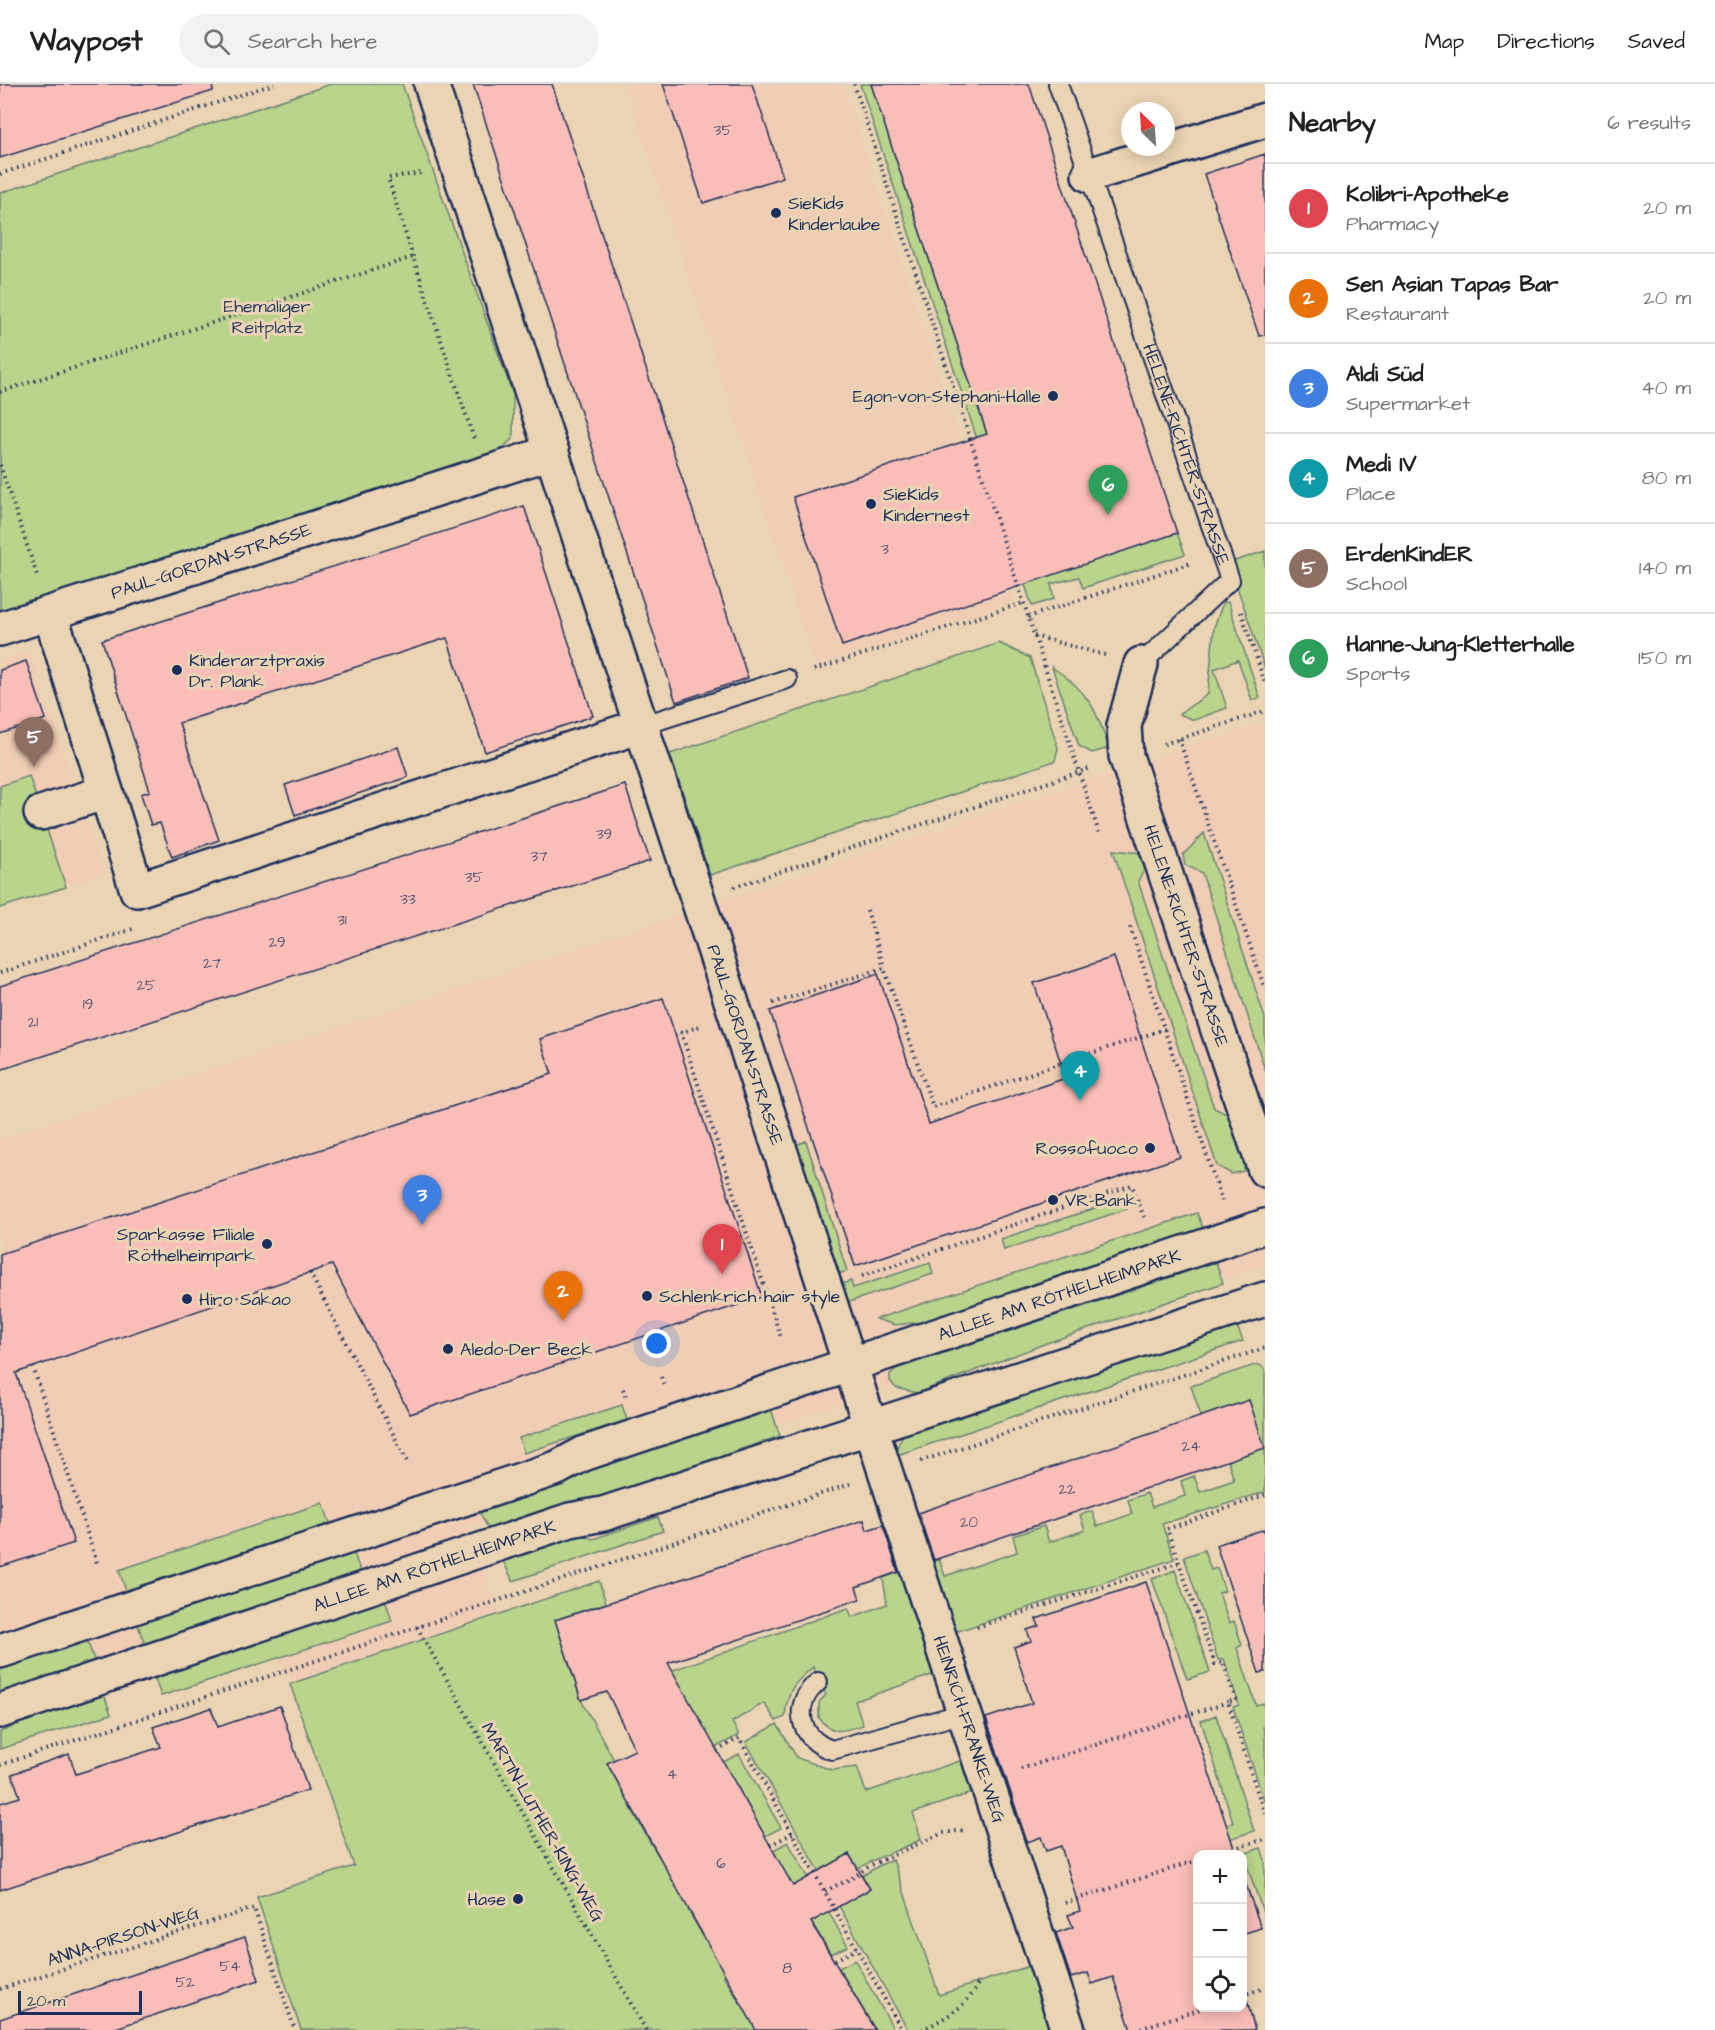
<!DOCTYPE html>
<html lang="en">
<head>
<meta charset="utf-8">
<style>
  body { margin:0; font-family:"Architects Daughter",sans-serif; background:#f2f2f2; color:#222 }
  .controls { position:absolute; right:18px; bottom:18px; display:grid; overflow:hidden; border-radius:12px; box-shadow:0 3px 15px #0003 }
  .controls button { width:54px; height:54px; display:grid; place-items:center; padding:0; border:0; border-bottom:2px solid #e0e0e0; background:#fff; color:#222; font:30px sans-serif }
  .compass { position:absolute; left:1121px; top:18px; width:54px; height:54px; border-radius:50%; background:#fff; box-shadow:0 3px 15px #0003; rotate:335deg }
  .scale { position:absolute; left:18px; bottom:15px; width:124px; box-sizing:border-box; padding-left:6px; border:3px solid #1b2f5e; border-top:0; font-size:16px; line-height:21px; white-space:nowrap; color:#1b2f5e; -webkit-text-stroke:4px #ebd4b3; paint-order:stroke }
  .you { position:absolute; left:657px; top:1260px; width:21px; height:21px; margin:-15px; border:4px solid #fff; border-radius:50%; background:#1a73e8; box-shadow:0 0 0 9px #1a73e833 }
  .badge { display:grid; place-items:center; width:39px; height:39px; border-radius:50%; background:#ea580c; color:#fff; font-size:20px; font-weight:700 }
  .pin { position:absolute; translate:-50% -50px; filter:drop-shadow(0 2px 3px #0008) }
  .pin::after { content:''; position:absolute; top:32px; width:21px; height:18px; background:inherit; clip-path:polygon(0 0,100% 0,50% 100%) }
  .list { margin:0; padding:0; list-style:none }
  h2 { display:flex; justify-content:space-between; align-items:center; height:78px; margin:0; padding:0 24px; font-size:26px }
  h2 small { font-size:20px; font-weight:400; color:#767676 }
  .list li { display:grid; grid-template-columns:39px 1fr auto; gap:18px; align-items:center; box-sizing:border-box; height:90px; padding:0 24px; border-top:2px solid #e0e0e0 }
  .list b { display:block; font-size:22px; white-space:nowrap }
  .list p { margin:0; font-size:20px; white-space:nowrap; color:#767676 }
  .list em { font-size:20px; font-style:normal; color:#767676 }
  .icon { flex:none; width:33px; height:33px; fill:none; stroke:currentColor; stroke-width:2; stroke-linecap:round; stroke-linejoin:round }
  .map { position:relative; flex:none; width:1265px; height:1946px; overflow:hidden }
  header { display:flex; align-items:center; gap:36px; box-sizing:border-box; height:84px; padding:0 30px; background:#fff; border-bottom:2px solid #e0e0e0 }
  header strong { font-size:28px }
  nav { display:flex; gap:33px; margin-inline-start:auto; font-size:21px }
  .search { width:420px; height:54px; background:#f2f2f2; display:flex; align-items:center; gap:15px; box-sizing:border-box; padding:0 21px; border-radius:33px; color:#767676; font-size:22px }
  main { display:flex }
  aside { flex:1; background:#fff }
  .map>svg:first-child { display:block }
</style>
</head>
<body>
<header>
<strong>Waypost</strong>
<div class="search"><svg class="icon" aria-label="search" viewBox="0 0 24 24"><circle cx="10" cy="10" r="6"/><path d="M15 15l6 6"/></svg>Search here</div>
<nav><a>Map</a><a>Directions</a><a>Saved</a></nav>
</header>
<main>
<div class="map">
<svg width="1265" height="1946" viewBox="0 0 1265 1946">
  <rect width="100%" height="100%" fill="#ebd4b3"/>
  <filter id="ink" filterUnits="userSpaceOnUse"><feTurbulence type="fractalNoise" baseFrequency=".0167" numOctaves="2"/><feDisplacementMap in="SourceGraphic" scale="12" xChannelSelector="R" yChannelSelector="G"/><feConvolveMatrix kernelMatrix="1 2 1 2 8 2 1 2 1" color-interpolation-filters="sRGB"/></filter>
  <g filter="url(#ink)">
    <!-- built -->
    <path fill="#f0cdb4" d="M625,0H843L1013,518L816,582Z
      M29,566L104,790L0,824V576Z
      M1265,638V1181L467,1442L500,1530L290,1600L263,1526L0,1612V1055Z"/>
    <!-- green -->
    <path fill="#bad48b" stroke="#6a8274" stroke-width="1.5" d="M331,0H402L513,311V354L500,367L457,383L181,468L0,529V109Z
      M860,0H871L1035,495L1177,449L1185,470L1083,504L1079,493L1051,500L1054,515L1032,522Z
      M1265,467V585L1229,479Z
      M1228,518L1260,614L1252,616L1238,576L1214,585L1227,624L1194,636L1179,630L1208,610L1214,543L1223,519Z
      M999,559L1030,574L1058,664L1055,677L710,791L670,670Z
      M1052,583C1088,607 1096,624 1109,664L1092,669L1079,662Z
      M29,692L66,803L0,824V702Z
      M1204,749L1265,934V986L1202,789L1185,781L1183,771Z
      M1113,766L1142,769L1147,781L1138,797L1214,1024L1231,1032L1244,1079V1087L1232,1090L1217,1082Z
      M806,1057L847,1187L835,1191L793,1062Z
      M1123,1115L1127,1125L1004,1166L1001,1155Z
      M1197,1129L1203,1144L922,1238L895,1241L876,1235Z
      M1216,1178L1223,1199L1044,1260L917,1309L896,1304L890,1297V1290L896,1285Z
      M930,1179L933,1190L849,1218L839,1201L851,1197L853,1204Z
      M1237,1242L1243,1257L897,1371L895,1367L903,1351Z
      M1258,1280L1265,1285V1408L1162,1440L1174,1475L952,1549L928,1479L939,1475L945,1492L1017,1468L1013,1452L1044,1442L1049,1458L1085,1446L1080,1431L1092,1427L1097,1442L1132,1430L1128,1416L1147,1409L1152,1423L1185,1412L1181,1397L1194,1392L1200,1408L1234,1396L1228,1377L1201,1332L1191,1302Z
      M622,1321L627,1336L524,1369L519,1354Z
      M771,1325L780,1352L491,1450L478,1425Z
      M323,1419L332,1445L128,1513L119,1486Z
      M658,1433L663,1447L513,1497L500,1471L573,1447L593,1455Z
      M352,1464L362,1492L146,1563L136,1536Z
      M1204,1466L1211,1486L1217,1484L1225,1507L1219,1509L1229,1539L1234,1537L1242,1561L1237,1564L1256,1621L1264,1619L1265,1642L1263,1643L1265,1650V1719L1233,1623L1239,1621L1224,1575L1218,1576L1184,1473Z
      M1175,1486L1210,1588L1187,1595L1152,1495Z
      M903,1487L935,1590L855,1617L863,1641C843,1647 833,1652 819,1634V1618L826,1611L813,1583C793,1600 787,1606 785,1633L776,1637L764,1619L732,1638L739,1651L715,1664L662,1590L848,1524L852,1533L887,1520L883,1494Z
      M599,1497L606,1519L555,1536L581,1616L614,1676L607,1679C634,1728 657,1780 696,1821L688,1826L705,1856L728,1844L746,1878L723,1891L740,1919L747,1915L760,1946H301L257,1813L354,1782L290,1600Z
      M383,1509L392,1537L161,1612L152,1586Z
      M86,1553L96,1581L0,1612V1581Z
      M101,1602L111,1630L0,1665V1648L11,1644L19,1629Z
      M1216,1631L1254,1747L1202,1764L1205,1747L1233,1738L1201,1637Z
      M777,1640L797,1674L832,1686L857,1683L866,1708L963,1676L974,1708L913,1729L921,1755C901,1767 877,1771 858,1785L849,1770L819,1787L746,1658Z
      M739,1670L781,1744L765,1752L723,1678Z
      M788,1758L848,1862L831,1870L813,1841L810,1843L773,1766Z
      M1261,1764L1265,1776V1834L1243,1770Z
      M893,1776L939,1911L1033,1881L1053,1946H908L839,1822L870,1805L862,1792L880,1781Z
      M855,1876L894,1946H875L839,1884Z"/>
    <!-- building -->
    <path fill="#fabeb8" stroke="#1b2f5e" stroke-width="1.5" d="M0,0H212L213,7L0,74Z
      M473,0H552L748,594L676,618Z
      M663,0H752L783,93L703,119Z
      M871,0H1029L1177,449L842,562L793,413L987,350Z
      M1265,70V251L1259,252L1204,90Z
      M524,422L593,632L485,668L447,554L179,639L219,756L172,773L160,739L151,741L141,710L150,707L102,556Z
      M26,577L46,635L0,650V586Z
      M398,663L408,693L295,731L285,701Z
      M625,701L650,777L0,986V902Z
      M1114,873L1180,1073L855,1182L770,927L878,890L929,1040L1066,994L1034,899Z
      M663,914L762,1213L410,1330L332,1181L16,1289L74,1459L0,1483V1170L552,990L540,955Z
      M1249,1316L1265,1364L934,1476L918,1429Z
      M864,1436L867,1446L883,1441L898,1488L856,1503L860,1515L668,1579L793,1802L849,1770L870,1805L811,1838L875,1946H756L607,1679L635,1666L607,1608L581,1616L555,1536Z
      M1265,1445V1588L1259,1589L1216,1461Z
      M1146,1498L1236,1770H1197V1923H1242V1898L1255,1946H1131L1113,1893L1092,1900L1088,1889L1071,1894L1056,1849L1073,1843L1068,1831L1080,1827L1061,1762L1046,1767L1041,1753L1027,1758L986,1634L1032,1619L1014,1563L1031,1557L1027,1546L1039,1542L1036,1535Z
      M280,1622L308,1706L0,1806V1719L20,1713L12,1690L69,1670L76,1690L161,1663L153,1643L211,1624L218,1643Z
      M1242,1789L1261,1844L1242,1850Z
      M245,1853L259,1896L110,1946H0V1935Z"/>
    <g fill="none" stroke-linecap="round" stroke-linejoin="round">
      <defs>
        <g id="lane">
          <path id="s1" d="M1058,0L1230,496L1141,580"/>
          <path d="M641,642L787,595"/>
          <path d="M818,1598C791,1620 799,1656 832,1666L964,1629"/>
        </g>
        <g id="street">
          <path id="s2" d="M431,0L1068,1946"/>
          <path d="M1089,91L1265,36"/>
          <path d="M552,368L50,529L137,806L641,642"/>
          <path d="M0,545L50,529"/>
          <path id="s3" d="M1141,580L1124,642L1126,672L1265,1086"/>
          <path d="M41,729L106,708"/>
        </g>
        <g id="secondary">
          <path id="s4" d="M0,1567L557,1384L583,1370L1265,1142"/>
          <path id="s5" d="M0,1627L570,1436L603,1430L1265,1215"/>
        </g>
      </defs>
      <!-- lane casing -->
      <use href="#lane" stroke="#1b2f5e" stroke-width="22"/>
      <!-- street casing -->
      <use href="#street" stroke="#1b2f5e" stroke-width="38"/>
      <!-- secondary casing -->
      <use href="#secondary" stroke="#1b2f5e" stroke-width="38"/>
      <!-- path -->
      <path stroke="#1b2f5e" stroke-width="4" stroke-dasharray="1.5 4.5" stroke-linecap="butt" d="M854,0L1099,749
        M0,90L274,0
        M413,173L388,94L422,89
        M0,308L413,173L474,355
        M0,381L38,494
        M1241,528L1265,599
        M1028,533L1191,479
        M1034,552L1105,571
        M814,586L1023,519
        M1179,655L1265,905
        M1164,660L1265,627
        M734,803L1091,684
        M867,826L884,884
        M1130,843L1222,1117
        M0,889L133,845
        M773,919L884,884L933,1023L1061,979L1066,994
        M681,948L781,1254
        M675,951L700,942
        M1061,979L1165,945
        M310,1189L407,1377
        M862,1192L1132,1101L1144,1133
        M33,1283L97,1479
        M661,1293L665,1304
        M623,1305L627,1316
        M921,1377L1265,1264
        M1265,1411L1167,1445L1215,1580L1223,1578L1236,1616L1228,1618L1265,1731
        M417,1543L646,1946
        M977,1543L1178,1479
        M717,1667L739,1654L902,1946
        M0,1681L851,1400
        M1021,1685L1228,1618
        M770,1761L793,1749
        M1216,1770L1265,1755
        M825,1807L852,1794L871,1781L943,1749L964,1746
        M1065,1819L1198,1776
        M835,1876L857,1865
        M0,1905L254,1824L295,1946
        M1242,1911L1265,1904
        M922,1946C945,1934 969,1922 979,1897
        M1135,1946L1204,1924"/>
      <!-- lane -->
      <use href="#lane" stroke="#ebd4b3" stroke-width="18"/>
      <!-- street -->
      <use href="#street" stroke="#ebd4b3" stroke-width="33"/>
      <!-- secondary -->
      <use href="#secondary" stroke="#ebd4b3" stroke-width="33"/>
    </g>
  </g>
  <!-- markers -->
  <g fill="#1b2f5e" stroke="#ebd4b3" stroke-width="2">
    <circle cx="776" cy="129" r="6"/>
    <circle cx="1053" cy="312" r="6"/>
    <circle cx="871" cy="420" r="6"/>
    <circle cx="177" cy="586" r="6"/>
    <circle cx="1150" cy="1064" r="6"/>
    <circle cx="1053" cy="1116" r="6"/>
    <circle cx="267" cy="1160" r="6"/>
    <circle cx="647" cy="1212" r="6"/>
    <circle cx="187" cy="1215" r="6"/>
    <circle cx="448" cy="1265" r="6"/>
    <circle cx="518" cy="1815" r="6"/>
  </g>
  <g text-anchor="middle" stroke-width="6" stroke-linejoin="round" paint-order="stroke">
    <!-- number labels -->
    <g font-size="15" fill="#535374">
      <text x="723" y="51">35</text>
      <text x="885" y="470">3</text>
      <text x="604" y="755">39</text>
      <text x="539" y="777">37</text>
      <text x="474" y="798">35</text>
      <text x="408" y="820">33</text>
      <text x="342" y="841">31</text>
      <text x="277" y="863">29</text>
      <text x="212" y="884">27</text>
      <text x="146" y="906">25</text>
      <text x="88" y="925">19</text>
      <text x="33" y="943">21</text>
      <text x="1191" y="1367">24</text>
      <text x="1067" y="1410">22</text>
      <text x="969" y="1443">20</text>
      <text x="672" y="1695">4</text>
      <text x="721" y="1784">6</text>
      <text x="230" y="1887">54</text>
      <text x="787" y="1889">8</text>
      <text x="185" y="1903">52</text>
    </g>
    <!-- poi labels -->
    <g font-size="18" fill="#1b2f5e" stroke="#ebd4b3" text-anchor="start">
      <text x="788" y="125">SieKids<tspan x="788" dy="21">Kinderlaube</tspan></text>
      <text x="1041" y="318" text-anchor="end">Egon-von-Stephani-Halle</text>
      <text x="883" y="416">SieKids<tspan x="883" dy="21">Kindernest</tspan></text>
      <text x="189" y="582">Kinderarztpraxis<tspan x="189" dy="21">Dr. Plank</tspan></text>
      <text x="1138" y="1070" text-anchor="end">Rossofuoco</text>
      <text x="1065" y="1122">VR-Bank</text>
      <text x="255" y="1156" text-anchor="end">Sparkasse Filiale<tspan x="255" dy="21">Röthelheimpark</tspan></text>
      <text x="659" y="1218">Schlenkrich hair style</text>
      <text x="199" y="1221">Hiro Sakao</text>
      <text x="460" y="1271">Aledo-Der Beck</text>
      <text x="506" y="1821" text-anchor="end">Hase</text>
    </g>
    <!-- park labels -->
    <g font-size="18" fill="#2b4062" stroke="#ebd4b3">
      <text x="267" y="228">Ehemaliger<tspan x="267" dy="21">Reitplatz</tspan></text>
    </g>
    <!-- street labels -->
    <g font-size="18" fill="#1b2f5e" stroke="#ebd4b3">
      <text dy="6" stroke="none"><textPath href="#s1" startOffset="392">HELENE-RICHTER-STRASSE</textPath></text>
      <text transform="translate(211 477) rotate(-18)" y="6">PAUL-GORDAN-STRASSE</text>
      <text dy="6" stroke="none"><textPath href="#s3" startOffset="284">HELENE-RICHTER-STRASSE</textPath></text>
      <text dy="6" stroke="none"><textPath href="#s2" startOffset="1011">PAUL-GORDAN-STRASSE</textPath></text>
      <text dy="6" stroke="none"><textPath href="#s4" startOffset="1118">ALLEE AM RÖTHELHEIMPARK</textPath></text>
      <text dy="6" stroke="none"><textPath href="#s5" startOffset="458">ALLEE AM RÖTHELHEIMPARK</textPath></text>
      <text dy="6" stroke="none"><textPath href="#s2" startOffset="1731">HEINRICH-FRANKE-WEG</textPath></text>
      <text transform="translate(543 1738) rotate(60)" y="6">MARTIN-LUTHER-KING-WEG</text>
      <text transform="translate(123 1852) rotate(-18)" y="6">ANNA-PIRSON-WEG</text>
    </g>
  </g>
</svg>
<div class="controls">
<button>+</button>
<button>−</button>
<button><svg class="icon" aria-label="locate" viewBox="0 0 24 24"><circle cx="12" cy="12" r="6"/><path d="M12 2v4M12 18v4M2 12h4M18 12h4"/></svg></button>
</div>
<svg class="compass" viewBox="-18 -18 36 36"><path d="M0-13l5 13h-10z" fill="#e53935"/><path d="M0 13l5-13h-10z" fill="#767676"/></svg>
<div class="scale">20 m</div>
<div class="you"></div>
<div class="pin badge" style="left:722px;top:1190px;background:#e0444e">1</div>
<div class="pin badge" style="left:563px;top:1237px;background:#e8710a">2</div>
<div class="pin badge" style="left:422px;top:1141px;background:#3f7fe0">3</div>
<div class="pin badge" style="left:1080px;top:1017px;background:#0f9aa8">4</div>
<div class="pin badge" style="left:34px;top:683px;background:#8d6e63">5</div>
<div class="pin badge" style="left:1108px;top:431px;background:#2e9e5b">6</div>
</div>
<aside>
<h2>Nearby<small>6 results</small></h2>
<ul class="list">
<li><span class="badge" style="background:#e0444e">1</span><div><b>Kolibri-Apotheke</b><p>Pharmacy</p></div><em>20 m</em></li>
<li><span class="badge" style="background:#e8710a">2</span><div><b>Sen Asian Tapas Bar</b><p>Restaurant</p></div><em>20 m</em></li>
<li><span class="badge" style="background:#3f7fe0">3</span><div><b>Aldi Süd</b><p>Supermarket</p></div><em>40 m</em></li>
<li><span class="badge" style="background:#0f9aa8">4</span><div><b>Medi IV</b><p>Place</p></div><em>80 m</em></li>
<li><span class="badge" style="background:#8d6e63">5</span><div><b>ErdenKindER</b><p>School</p></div><em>140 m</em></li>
<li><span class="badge" style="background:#2e9e5b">6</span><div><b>Hanne-Jung-Kletterhalle</b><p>Sports</p></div><em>150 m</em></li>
</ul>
</aside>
</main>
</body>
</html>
